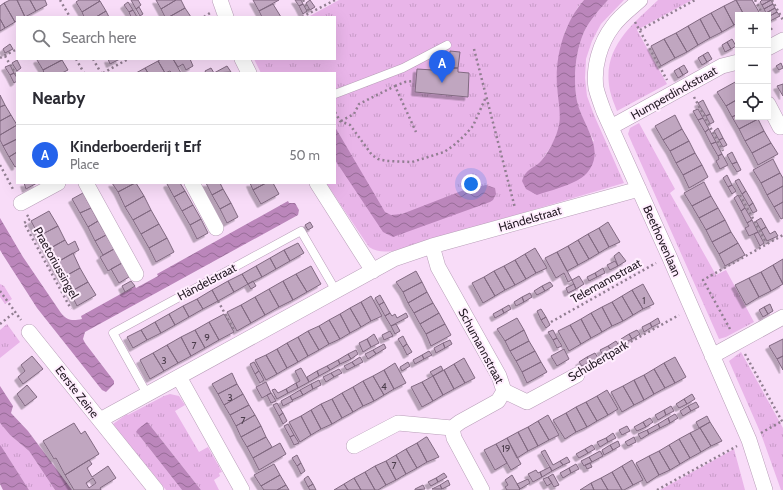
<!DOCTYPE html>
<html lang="en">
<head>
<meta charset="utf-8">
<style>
  body { margin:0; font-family:Cabin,sans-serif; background:#f7f7f7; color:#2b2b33 }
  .controls { position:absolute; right:12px; top:12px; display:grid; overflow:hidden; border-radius:0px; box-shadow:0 4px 16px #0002 }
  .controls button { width:36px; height:36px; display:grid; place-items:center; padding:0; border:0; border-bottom:1px solid #e1e1e2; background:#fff; color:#2b2b33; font:20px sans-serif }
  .you { position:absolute; left:471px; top:184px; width:14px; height:14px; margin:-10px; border:3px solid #fff; border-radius:50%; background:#1a73e8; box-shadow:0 0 0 6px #1a73e833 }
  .badge { display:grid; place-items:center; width:26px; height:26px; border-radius:50%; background:#2563eb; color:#fff; font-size:13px; font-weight:700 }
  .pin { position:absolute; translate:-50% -33px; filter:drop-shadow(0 1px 2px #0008) }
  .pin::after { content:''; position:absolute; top:21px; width:14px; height:12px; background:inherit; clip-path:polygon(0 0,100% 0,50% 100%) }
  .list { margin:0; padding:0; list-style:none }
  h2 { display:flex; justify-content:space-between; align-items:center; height:52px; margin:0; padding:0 16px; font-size:17px }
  h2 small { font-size:13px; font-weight:400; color:#7c7c81 }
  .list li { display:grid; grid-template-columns:26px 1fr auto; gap:12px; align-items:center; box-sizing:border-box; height:60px; padding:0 16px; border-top:1px solid #e1e1e2 }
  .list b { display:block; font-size:15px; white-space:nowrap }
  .list p { margin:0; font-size:13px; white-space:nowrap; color:#7c7c81 }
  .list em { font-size:13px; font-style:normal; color:#7c7c81 }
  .icon { flex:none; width:22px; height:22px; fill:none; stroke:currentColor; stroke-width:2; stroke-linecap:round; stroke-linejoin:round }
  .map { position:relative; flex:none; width:783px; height:490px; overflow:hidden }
  .search { position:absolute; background:#fff; box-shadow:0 4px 16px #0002; left:16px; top:16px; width:320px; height:44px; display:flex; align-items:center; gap:10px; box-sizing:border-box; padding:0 14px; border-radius:0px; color:#7c7c81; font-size:15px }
  .panel { position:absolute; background:#fff; box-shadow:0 4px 16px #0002; left:16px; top:72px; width:320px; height:112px; border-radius:0px }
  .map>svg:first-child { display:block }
</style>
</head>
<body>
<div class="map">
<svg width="783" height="490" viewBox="0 0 783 490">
  <defs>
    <pattern id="grass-tufts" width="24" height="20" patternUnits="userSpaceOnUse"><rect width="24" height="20" fill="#e9b5e9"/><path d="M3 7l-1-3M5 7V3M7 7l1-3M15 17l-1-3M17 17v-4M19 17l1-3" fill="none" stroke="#c89bc8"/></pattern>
    <pattern id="water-waves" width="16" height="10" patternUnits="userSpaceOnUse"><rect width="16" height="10" fill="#bb86bb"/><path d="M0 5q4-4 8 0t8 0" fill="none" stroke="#986d98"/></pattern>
    <filter id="shadow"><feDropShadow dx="-3.5" dy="3.5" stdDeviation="0" flood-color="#0004"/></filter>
  </defs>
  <rect width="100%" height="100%" fill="#f8dcf8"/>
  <!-- grass -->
  <path fill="url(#grass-tufts)" d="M339,0H584L578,7L565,31L557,87L561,107L559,128L553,143L540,163L526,173L594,141C588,129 580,115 577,101C573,79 575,53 584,32C590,20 599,10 608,0H624L601,24L592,41L586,59L585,78L587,96L594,115L624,183L393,251C383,252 377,252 369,247L326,183H335V73H261L254,59H335V17H308Z
    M658,0H692L637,30L667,84L617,111C614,103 610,94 609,85C604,46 633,24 658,0Z
    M639,123L675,189L670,193L716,275L726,270L754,322L726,337L719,339L628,134L630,128Z
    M0,284L4,286L12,299L5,304L0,297Z
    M7,324L20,342L0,358V330Z
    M741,352L783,428V490H781L761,434L729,361Z
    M170,394L179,396L185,405L175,411L199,452L208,447L222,472L219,473L220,476L214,480L219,490H201L149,424L138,434L182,490H166L113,424L127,414L128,415L164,396Z
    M0,423L10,435L29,451L55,490H29L0,445Z
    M734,449L745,490H660Z"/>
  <!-- water -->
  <path fill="url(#water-waves)" d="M584,0H608C599,10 590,20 584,32C575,53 573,79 577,101C582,125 607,149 587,173C577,184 552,190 537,195L526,189L522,181C523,178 524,175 526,173C530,168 537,166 541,161C548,153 555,140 558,129C562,115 558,101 557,86C555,56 564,23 584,0Z
    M335,127L385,212L391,215L402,214L464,190L486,185L495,188L496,194L493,200L490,202L393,237L383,232L335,160Z
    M288,201L289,203H295L299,210L298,215L85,332L83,339L85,343L114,381V384L106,392L102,390L37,308L3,255L0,250V218L23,257L61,313C67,321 73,321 82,319L81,316L135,286L136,288L158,276L157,274Z
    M0,386L13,406L11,413L28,431L72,490H55L29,451L10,435L0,423Z
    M147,422L149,424L201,490H182L138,434L136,432L138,429Z
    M0,445L1,446L29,490H3L0,484Z"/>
  <!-- building -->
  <path fill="#c0a6c0" stroke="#816981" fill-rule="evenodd" filter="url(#shadow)" d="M10,0H17L25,17H17V21L15,22L4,3Z
    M17,0H30L36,11L25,17Z
    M30,0H45L47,5L36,11Z
    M79,0H99L100,1L82,12L76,2Z
    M131,0H138L141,5L136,9Z
    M156,0H176L161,9Z
    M176,0H181L185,8L169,17H165L161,9Z
    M253,0H279L259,11Z
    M295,0H301L303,4L299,6Z
    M310,0L315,7L310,10L306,3Z
    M736,0L744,15H738V23L734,25L724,6Z
    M736,0H752L759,12L753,15H744Z
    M762,0H771L762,5L760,2Z
    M771,0L773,4L764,9L762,5Z
    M100,1L106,11L96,17H84L82,12Z
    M128,2L133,10L129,12L124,5Z
    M4,3L15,22L5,28L0,19V6Z
    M273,4L281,17H262L259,11Z
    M303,4L307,11L303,14L299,6Z
    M773,4L775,8L766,13L764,9Z
    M724,6L734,25L722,32L711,13Z
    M139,7L143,14L140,16L136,9Z
    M185,8L191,17H169Z
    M775,8L777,12L768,17L766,13Z
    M133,10L137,17H131L129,12Z
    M106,11L109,17H96Z
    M777,12L780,16L770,21L768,17Z
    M711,13L722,32L710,38L700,19Z
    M0,19L5,28L0,31Z
    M700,19L710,38L698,45L688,26Z
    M688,26L698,45L687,52L676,33Z
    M676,33L687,52L675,58L664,39Z
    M664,39L675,58L661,66L651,46Z
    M732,39L736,46L731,49L727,42Z
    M727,42L731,49L725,52L722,45Z
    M10,44L13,49L5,53L3,49Z
    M450,51L460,52L458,68H449Z
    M708,52L712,59L707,62L703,55Z
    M703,55L707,62L702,65L698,58Z
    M38,59H62V60L43,70L37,60Z
    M108,59H120L110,64Z
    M161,59H173L181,73H172L170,71L165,73L158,61Z
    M173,59H190L193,66L186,70L183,64L178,67Z
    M17,60L21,68L17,71L12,63Z
    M62,60L68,70L62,73H44L43,70Z
    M158,61L165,73H148L145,68Z
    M781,63L783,68L779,70L776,66Z
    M10,65L14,73L10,75L5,67Z
    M684,65L688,72L683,75L679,68Z
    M227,66L231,72L214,73Z
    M145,68L148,73H136Z
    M211,68L214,73H206L205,71Z
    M449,68H458V72L469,73L468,97L415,92L417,69L449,71Z
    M679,68L683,75L678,78L674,71Z
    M14,73L17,78V81L14,83L10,75Z
    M737,81L738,99L726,106L717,92Z
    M783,84V96L777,86Z
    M0,95L5,105L0,107Z
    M738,99V114L732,117L726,106Z
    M703,100L710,114L706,116L698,103Z
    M5,105L11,115L0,121V107Z
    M698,109L703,118L698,120L693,111Z
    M710,114L714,122L710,124L706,116Z
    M738,114V117H757L758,119L739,129L732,117Z
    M11,115L17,125L0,135V121Z
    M675,115L682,129L663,140L655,126Z
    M703,118L709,129L705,132L698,120Z
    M758,119L764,131L745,141L739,129Z
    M17,125V139L3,146L0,140V135Z
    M718,128L723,138L719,140L714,131Z
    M682,129L689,141L670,151L663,140Z
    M709,129L716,142L711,144L705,132Z
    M764,131L771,143L752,153L745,141Z
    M723,138L727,145L723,147L719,140Z
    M17,139V152L9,157L3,146Z
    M689,141L695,153L676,163L670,151Z
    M716,142L722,154L718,156L711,144Z
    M771,143L778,154L758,165L752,153Z
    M17,152V166L15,167L9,157Z
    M732,152L737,162L732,164L727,155Z
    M695,153L702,165L683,175L676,163Z
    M722,154L728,165L720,169L716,161L719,159L718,156Z
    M773,159L780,173L761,183L753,170Z
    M737,162L741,170L737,172L732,164Z
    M702,165L708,177L689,188L683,175Z
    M780,173L783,178V186L767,195L761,183Z
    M727,175L732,185L728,187L723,178Z
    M739,179L746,191L742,194L735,181Z
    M704,182L711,196L692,206L684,193Z
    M24,183H37L26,189Z
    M112,183H135L118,192Z
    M135,183H136L144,196L125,207L118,192Z
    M168,183H180L185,191L174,197L167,184Z
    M206,183H220L223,189L212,195Z
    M250,183H266L253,190Z
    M266,183H273L279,194L261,204L253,190Z
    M732,185L736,191L732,194L728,187Z
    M783,186V202L774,207L767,195Z
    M223,189L231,203L220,209L212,195Z
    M185,191L193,205L182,211L174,197Z
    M746,191L753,203L749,206L742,194Z
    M83,193L91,208L80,213L72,199Z
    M738,195L745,208L741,211L734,198Z
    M144,196L151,210L133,220L125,207Z
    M711,196L718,208L699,218L692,206Z
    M783,202V218L781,219L774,207Z
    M231,203L238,217L227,223L220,209Z
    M753,203L757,211L753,213L749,206Z
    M193,205L201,219L190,225L182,211Z
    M91,208L98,221L88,227L80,213Z
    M718,208L725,220L706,230L699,218Z
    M745,208L752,220L747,223L741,211Z
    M151,210L159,224L141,234L133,220Z
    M49,211L58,226L39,236L31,221Z
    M761,218L766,227L761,230L756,221Z
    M201,219L208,233L197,239L190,225Z
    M725,220L731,232L712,242L706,230Z
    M752,220L758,232L749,236L745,228L749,226L747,223Z
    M98,221L106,235L95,241L88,227Z
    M310,222L313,227L308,230L305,225Z
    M608,222L620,242L609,247L599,228Z
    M159,224L167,238L149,248L141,234Z
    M58,226L65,240L47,250L39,236Z
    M766,227L770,234L775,231L778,236L767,241L761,230Z
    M599,228L609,247L599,253L588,234Z
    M731,232L738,243L719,254L712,242Z
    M758,232L764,243L760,246L754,234Z
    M588,234L599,253L589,259L578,240Z
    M106,235L114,249L103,255L95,241Z
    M167,238L174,252L156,262L149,248Z
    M65,240L68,245L75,241L79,250L54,264L47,250Z
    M578,240L589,259L578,265L568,246Z
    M298,243L304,253L290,261L284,250Z
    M738,243L745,255L725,266L719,254Z
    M568,246L578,265L567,271L557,252Z
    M535,248L547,268L536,273L525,254Z
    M114,249L122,263L108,271L100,257Z
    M284,250L290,261L276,269L270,258Z
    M557,252L572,280L568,282L564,273L556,278L545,258Z
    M619,252L626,261L618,266L614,256Z
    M73,253L80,268L62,278L54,264Z
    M525,254L536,273L526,279L515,260Z
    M270,258L276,269L262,277L256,266Z
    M783,259V284L773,265Z
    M515,260L526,279L515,285L504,266Z
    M615,261L618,266L610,270L607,265Z
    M122,263L129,277L119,283L111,269Z
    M773,265L783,284L771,291L761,272Z
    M256,266L262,277L248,284L242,274Z
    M311,266L321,284L307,292L296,274Z
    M504,266L515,285L505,290L494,271Z
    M80,268L88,282L70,292L62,278Z
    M603,268L605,273L597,277L595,273Z
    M416,271L422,282L403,292L396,282Z
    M494,271L505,290L495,296L484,277Z
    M761,272L771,291L759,297L749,278Z
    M595,273L597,277L589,281L587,277Z
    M242,274L248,284L234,292L228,281Z
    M296,274L307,292L293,300L283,281Z
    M579,276L584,284L576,289L572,280Z
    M484,277L495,296L483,303L472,283Z
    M749,278L759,297L746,305L735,285Z
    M131,281L135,286L125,292L122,286Z
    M228,281L234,292L218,301L212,290Z
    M253,281L256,286L251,289L248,284Z
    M283,281L293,300L279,307L269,289Z
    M88,282L96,295L77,306L70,292Z
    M422,282L427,292L408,303L403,292Z
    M550,282L553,286L545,291L542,286Z
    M574,284L576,289L568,293L566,288Z
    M643,284L654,304L643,309L632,290Z
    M542,286L545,291L537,295L534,291Z
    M269,289L279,307L265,315L255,297Z
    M212,290L218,301L203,309L197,299Z
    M632,290L643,309L633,315L622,296Z
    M427,292L433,303L414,313L408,303Z
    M530,293L532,297L524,302L522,297Z
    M380,295L384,302L379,305L375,298Z
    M371,296L382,316L371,321L361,302Z
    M622,296L633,315L623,321L612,302Z
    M255,297L265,315L251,323L241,305Z
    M522,297L524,302L516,306L514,302Z
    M197,299L203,309L189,317L183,306Z
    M361,302L371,321L361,327L350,308Z
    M384,302L390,313L385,316L379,305Z
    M612,302L623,321L612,326L602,307Z
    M433,303L439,313L420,324L414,313Z
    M770,304L773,311L768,314L764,307Z
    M241,305L251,323L237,331L227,312Z
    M509,305L511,309L504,313L502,309Z
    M183,306L189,317L175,325L169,314Z
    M602,307L612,326L602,332L591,313Z
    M764,307L768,314L763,317L759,310Z
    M350,308L361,327L350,333L340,314Z
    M502,309L504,313L495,318L493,314Z
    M541,309L546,317L541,320L537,311Z
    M390,313L392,316L395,314L397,318L406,313L408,317L391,326L385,316Z
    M439,313L445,324L426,334L420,324Z
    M591,313L602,332L591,338L581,319Z
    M169,314L175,325L161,333L155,322Z
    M224,314L234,332L219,340L209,322Z
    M340,314L350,333L340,339L329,320Z
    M546,317L550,325L546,328L541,320Z
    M517,318L524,330L505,341L497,329Z
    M658,318L660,323L652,327L650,323Z
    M581,319L591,338L581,344L570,325Z
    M329,320L340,339L329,344L319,326Z
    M155,322L161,333L147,340L141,330Z
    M209,322L219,340L205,348L195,330Z
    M650,323L652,327L644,332L642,327Z
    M396,324L400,331L395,334L391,326Z
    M445,324L451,335L431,346L426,334Z
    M570,325L581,344L569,351L558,331Z
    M319,326L329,344L319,350L308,331Z
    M141,330L147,340L133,348L127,337Z
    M195,330L205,348L191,356L181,337Z
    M524,330L529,341L510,351L505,341Z
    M553,330L557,338L553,340L548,332Z
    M637,330L640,334L632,339L629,334Z
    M308,331L319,350L308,356L298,337Z
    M390,331L393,336L384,340L382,335Z
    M374,334L379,343L371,347L367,339Z
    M629,334L632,339L624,343L621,339Z
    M403,336L407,344L403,347L398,339Z
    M181,337L191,356L178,363L167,345Z
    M298,337L308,356L298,362L287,343Z
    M557,338L562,346L557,348L553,340Z
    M367,339L371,347L363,352L359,343Z
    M783,339V356L777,359L769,346Z
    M450,340L452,344L445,348L443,343Z
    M529,341L535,351L516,361L510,351Z
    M616,341L619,346L611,350L608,346Z
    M287,343L298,362L287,368L277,349Z
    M443,343L445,348L436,353L434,348Z
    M384,344L386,348L376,354L373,350Z
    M407,344L412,352L407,355L403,347Z
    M167,345L178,363L164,371L153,353Z
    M608,346L611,350L603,355L600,350Z
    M277,349L287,368L277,374L266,355Z
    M564,349L569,359L557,366L551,356Z
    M356,350L358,354L351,359L348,354Z
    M373,350L376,354L368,359L365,354Z
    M429,351L432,355L424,359L422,355Z
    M535,351L541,362L522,372L516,361Z
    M153,353L164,371L150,379L140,360Z
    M595,353L598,358L590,362L587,357Z
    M348,354L351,359L340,364L338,360Z
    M266,355L277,374L266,380L255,360Z
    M422,355L424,359L415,364L413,360Z
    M32,356L43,369L23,384L18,377L25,371L21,365Z
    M783,356V370L777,359Z
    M360,357L363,362L355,366L352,362Z
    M587,357L590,362L582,366L579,362Z
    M675,357L686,377L675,383L664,363Z
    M464,358L475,378L465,383L454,364Z
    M338,360L340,364L330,370L327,366Z
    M254,362L259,371L255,374L250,364Z
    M352,362L355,366L347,370L344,366Z
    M408,362L410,366L402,371L400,367Z
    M541,362L547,372L527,383L522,372Z
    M395,363L406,383L394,389L384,370Z
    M664,363L675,383L665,388L654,369Z
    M454,364L465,383L454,389L444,370Z
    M327,366L330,370L319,376L317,371Z
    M441,366L443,370L433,376L430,372Z
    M301,368L309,382L298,388L296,383L300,381L295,371Z
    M339,369L342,373L334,377L331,373Z
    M654,369L665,388L654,394L644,375Z
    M384,370L394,389L384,395L373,376Z
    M444,370L454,389L443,395L433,376Z
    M259,371L264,380L260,383L255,374Z
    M317,371L319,376L309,382L307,377Z
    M232,373L237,384L218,394L212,384Z
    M331,373L334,377L326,382L323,377Z
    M644,375L654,394L644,400L634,380Z
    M373,376L384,395L374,401L363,381Z
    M433,376L443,395L433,401L422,382Z
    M319,380L321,385L313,389L311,384Z
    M634,380L644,400L634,405L623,386Z
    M363,381L374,401L363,406L353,387Z
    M266,382L271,393L262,398L256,387Z
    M422,382L433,401L422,407L411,387Z
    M296,383L298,388L288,393L286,389Z
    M237,384L243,394L224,405L218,394Z
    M311,384L313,389L303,395L300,390Z
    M27,385L37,397L25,406L17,394Z
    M623,386L634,405L622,412L611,392Z
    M353,387L363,406L353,412L342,393Z
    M275,389L278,393L286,389L288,393L277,399L272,390Z
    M300,390L303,395L292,400L290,396Z
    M607,390L618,409L608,415L597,396Z
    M271,393L276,401L271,403L267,395Z
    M342,393L353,412L342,418L332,399Z
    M243,394L249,405L230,415L224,405Z
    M692,394L695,399L687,404L684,399Z
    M290,396L293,401L283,406L281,401Z
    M597,396L608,415L597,421L586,402Z
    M332,399L342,418L332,424L321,404Z
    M684,399L687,404L679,408L676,404Z
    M586,402L597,421L587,427L576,407Z
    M696,402L699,407L691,411L688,406Z
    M277,403L283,413L279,416L273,405Z
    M321,404L332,424L321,429L311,410Z
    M249,405L255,415L236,426L230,415Z
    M671,406L674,411L666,415L664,410Z
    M688,406L691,411L683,416L680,411Z
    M576,407L587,427L576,432L566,413Z
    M311,410L321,429L311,435L301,416Z
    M664,410L666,415L658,420L655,415Z
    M283,413L287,421L283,424L279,416Z
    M566,413L576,432L565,439L553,420Z
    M675,414L678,418L670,423L668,418Z
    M255,415L261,426L241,437L236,426Z
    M548,415L559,435L549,440L538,421Z
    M301,416L311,435L300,442L289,422Z
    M707,416L710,422L699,428L696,422Z
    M650,418L653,422L646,427L643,422Z
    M668,418L670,423L660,428L658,424Z
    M538,421L549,440L538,446L528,427Z
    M643,422L646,427L637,431L634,427Z
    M710,422L722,441L711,446L700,428Z
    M74,423L81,434L85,431L99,454L65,475L56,458L54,459L43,441Z
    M288,424L294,435L290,437L284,426Z
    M658,424L660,428L649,434L647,430Z
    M261,426L266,437L247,447L241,437Z
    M627,426L630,431L622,435L619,430Z
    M528,427L538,446L528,451L518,432Z
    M700,428L711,446L701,452L690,433Z
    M647,430L649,434L641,439L638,434Z
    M518,432L528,451L517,458L507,438Z
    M613,433L616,438L608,442L606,438Z
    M690,433L701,452L690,458L679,439Z
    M294,435L299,443L294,445L290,437Z
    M266,437L272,447L253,458L247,447Z
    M426,437H427L439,457L427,462L417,443Z
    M634,437L636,442L628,446L625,442Z
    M507,438L521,464L511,470L496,444Z
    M606,438L608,442L600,447L597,442Z
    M679,439L690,458L680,464L669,445Z
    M618,441L620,446L613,450L610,445Z
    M280,443L286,454L259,470L253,458Z
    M417,443L427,462L417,468L406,449Z
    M496,444L507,463L495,470L484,450Z
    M592,445L595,449L588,453L585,449Z
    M610,445L613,450L604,455L602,450Z
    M669,445L680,464L670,470L659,451Z
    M406,449L417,468L406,474L396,455Z
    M585,449L588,453L579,458L576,454Z
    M545,450L553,465L560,461L563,465L552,471L541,452Z
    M600,451L603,456L592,462L589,457Z
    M659,451L670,470L659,475L649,456Z
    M297,455L301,463L297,466L292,458Z
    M396,455L406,474L396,480L386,461Z
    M649,456L659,475L647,483L636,463Z
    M567,457L570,462L563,465L560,461Z
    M589,457L592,462L584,466L581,461Z
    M89,460L92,464L87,468L92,477L108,466L116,478L100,488L101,490H74L65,475ZM93,478L96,483L89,488L86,483Z
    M632,460L643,480L633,485L622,466Z
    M386,461L396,480L386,485L375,466Z
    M301,463L305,471L301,474L297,466Z
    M590,463L592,467L587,469L585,465Z
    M274,464L280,475L261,486L254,475Z
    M576,464L579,469L571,473L569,468Z
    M375,466L386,485L378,490H375L365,472Z
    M622,466L633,485L624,490H622L612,472Z
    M550,467L552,471L542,477L540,472Z
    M569,468L571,473L563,478L560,473Z
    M536,470L538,473L540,472L542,477L533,482L528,474Z
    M365,472L375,490H361L354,478Z
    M612,472L622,490H608L601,478Z
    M444,473L447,477L438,482L436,478Z
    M553,474L559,485L554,487L548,477Z
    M280,475L286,485L277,490H264L261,486Z
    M512,475L520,489L519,490H507L505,487L508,485L505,480Z
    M308,476L313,484L308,487L304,479Z
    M548,477L552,483L547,486L543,479Z
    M354,478L361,490H348L344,484Z
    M436,478L438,482L431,486L428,482Z
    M601,478L608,490H594L591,483Z
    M528,479L530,483L520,489L517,484Z
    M448,480L450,485L442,489L440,485Z
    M591,483L594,490H580Z
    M313,484L316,490H310L308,487Z
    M344,484L348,490H334Z
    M286,485L289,490H277Z
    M423,485L425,489L415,490V489Z
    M440,485L442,489H432Z"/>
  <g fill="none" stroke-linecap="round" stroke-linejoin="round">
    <defs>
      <path id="lane" d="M335,94L403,68L447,45
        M147,394L113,333L301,231L336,291"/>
      <path id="street" d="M220,0L226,17
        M640,0C631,8 620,16 613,26C600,43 593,67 596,88C598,96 601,104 604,112L669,256L749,440L765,490
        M768,48L783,40
        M242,59L249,73
        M768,104L780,127
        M611,127L722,66L738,62
        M86,183L136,274
        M192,183L216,228
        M317,183L373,271
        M21,203L58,183
        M432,246L438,267L499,376L504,391L498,401L460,422L452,428
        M29,332L156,490
        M712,356L783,317
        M179,377L242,490
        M504,391L527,402L577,375
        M100,420L394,259L432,246L639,189
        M452,428L454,438L482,490
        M354,446L398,423L452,428"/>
    </defs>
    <!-- lane casing -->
    <use href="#lane" stroke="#b89eb8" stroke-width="9"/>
    <!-- street casing -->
    <use href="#street" stroke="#b89eb8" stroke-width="16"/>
    <!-- path -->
    <path stroke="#917e91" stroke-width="2.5" stroke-dasharray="2 3" stroke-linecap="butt" d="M60,0L70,17
      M303,0L310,13
      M755,0L763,15
      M772,0L783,20
      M204,17L210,13
      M302,17L335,0
      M635,22L667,80
      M768,24L772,30
      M640,30L695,0
      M474,49L515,208
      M5,56L17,76
      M0,58L17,49
      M76,59L84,73
      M93,59L101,73
      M103,73L128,59
      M395,86L405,82L414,81
      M694,97L723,151
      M335,112L340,121L350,125L372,155L378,159L387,161L412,162L444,152L453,146L464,136L473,126L486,97
      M341,121L354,114L359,104L395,86L416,132
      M0,165L14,191
      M740,195L767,244
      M27,215L30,219L24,223L71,309
      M0,291L21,320
      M218,301L234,330
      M551,322L656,263
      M0,324L15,312
      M730,329L703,280L783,235
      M745,354L783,423
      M587,366L679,315
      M761,433L782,421
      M657,490L737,446"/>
    <!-- lane -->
    <use href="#lane" stroke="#fff" stroke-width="8"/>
    <!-- street -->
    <use href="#street" stroke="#fff" stroke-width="15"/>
  </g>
  <g text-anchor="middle" stroke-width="4" stroke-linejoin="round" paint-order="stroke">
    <!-- number labels -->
    <g font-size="10" fill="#4a3c4a">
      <text x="644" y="304">1</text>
      <text x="207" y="341">9</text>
      <text x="194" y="349">7</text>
      <text x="164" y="364">3</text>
      <text x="384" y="390">4</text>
      <text x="230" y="401">3</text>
      <text x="243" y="424">7</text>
      <text x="506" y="452">19</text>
      <text x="394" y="469">7</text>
    </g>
    <!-- street labels -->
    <g font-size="12" fill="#231923" stroke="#ffeefe">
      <text transform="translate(674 93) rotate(-29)" y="4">Humperdinckstraat</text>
      <text transform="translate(530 219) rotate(-16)" y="4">Händelstraat</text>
      <text transform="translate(662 241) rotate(66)" y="4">Beethovenlaan</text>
      <text transform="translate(56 263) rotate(61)" y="4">Praetoriussingel</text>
      <text transform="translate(606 281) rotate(-29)" y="4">Telemannstraat</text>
      <text transform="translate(207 282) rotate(-28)" y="4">Händelstraat</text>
      <text transform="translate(481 346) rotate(62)" y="4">Schumannstraat</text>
      <text transform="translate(598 361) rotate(-31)" y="4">Schubertpark</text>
      <text transform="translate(77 392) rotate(52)" y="4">Eerste Zeine</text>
    </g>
  </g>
</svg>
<div class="controls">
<button>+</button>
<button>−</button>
<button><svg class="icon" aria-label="locate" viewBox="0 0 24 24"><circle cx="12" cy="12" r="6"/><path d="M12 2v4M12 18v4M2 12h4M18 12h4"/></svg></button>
</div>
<div class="you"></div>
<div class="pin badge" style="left:442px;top:83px">A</div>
<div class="search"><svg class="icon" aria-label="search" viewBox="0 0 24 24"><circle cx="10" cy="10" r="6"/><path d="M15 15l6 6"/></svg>Search here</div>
<section class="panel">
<h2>Nearby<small></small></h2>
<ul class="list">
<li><span class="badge">A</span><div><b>Kinderboerderij t Erf</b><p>Place</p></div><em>50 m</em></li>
</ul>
</section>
</div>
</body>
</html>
